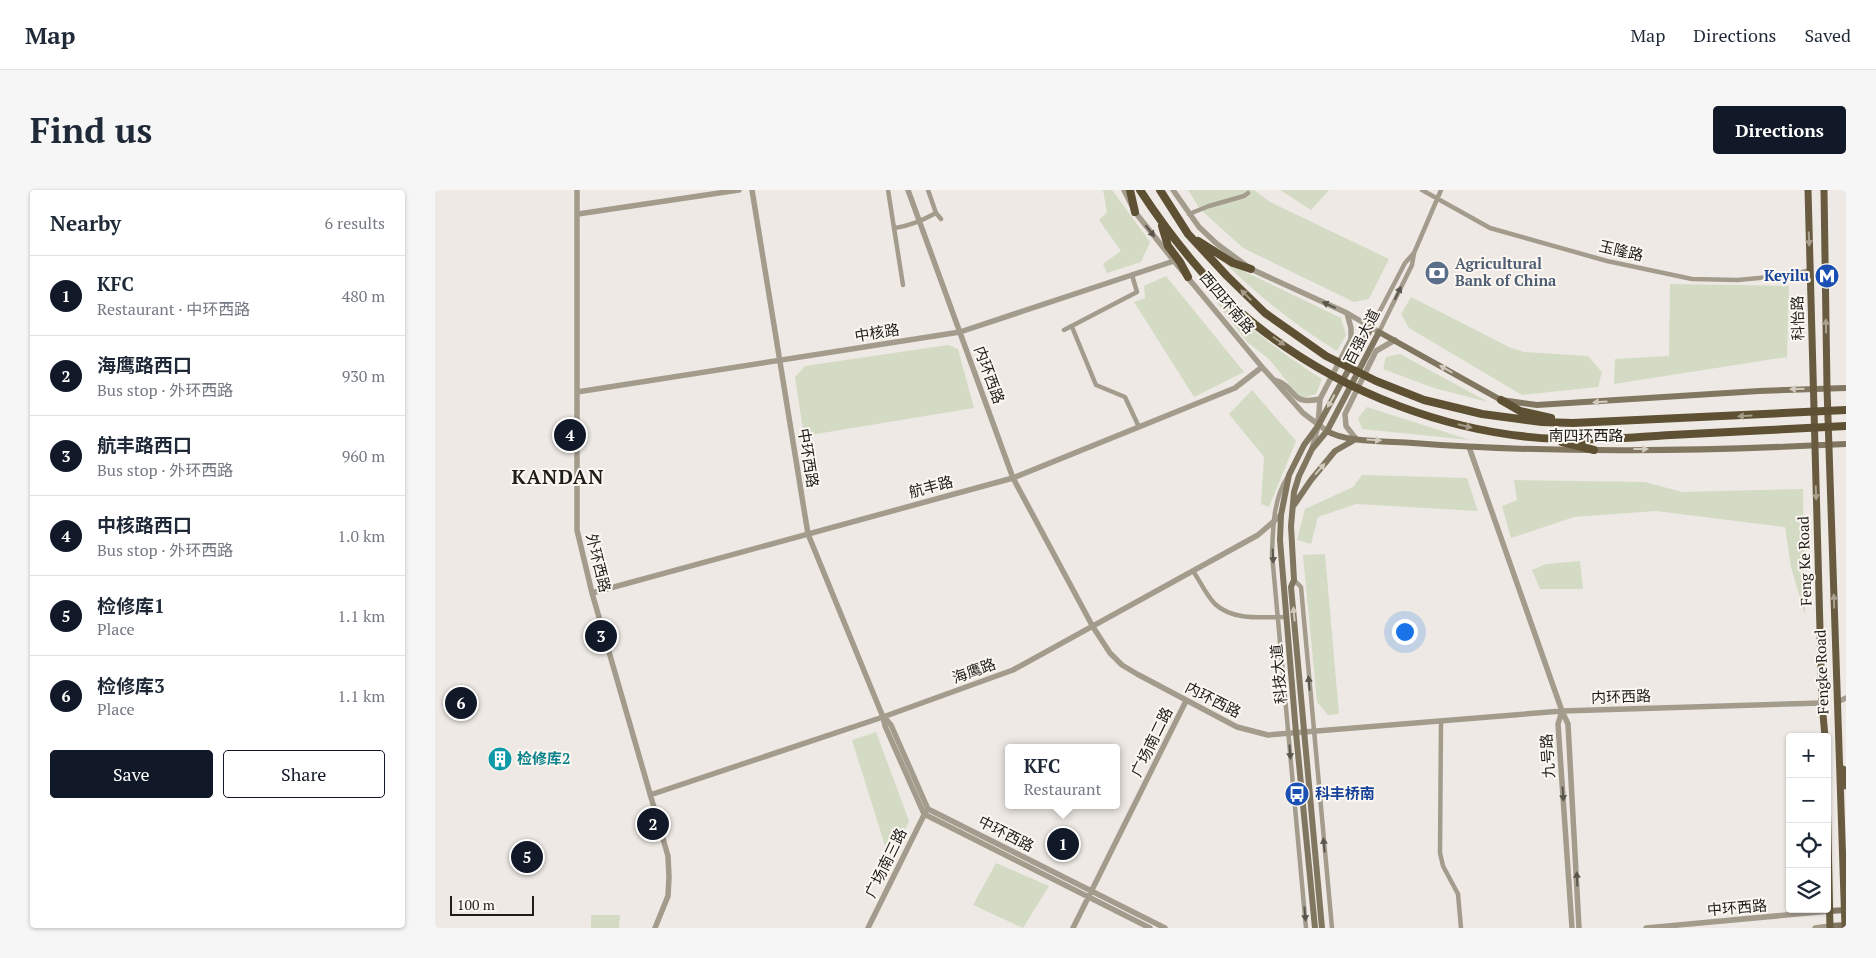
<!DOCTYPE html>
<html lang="en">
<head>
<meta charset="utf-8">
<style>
  body { margin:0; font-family:"PT Serif","Noto Sans SC",serif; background:#f6f6f7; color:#1f2937 }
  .controls { position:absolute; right:15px; bottom:15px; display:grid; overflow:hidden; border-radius:5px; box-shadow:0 1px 4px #0004 }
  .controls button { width:45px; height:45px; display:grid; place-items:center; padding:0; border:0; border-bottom:1px solid #e0e1e3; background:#fff; color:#1f2937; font:25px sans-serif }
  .scale { position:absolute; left:15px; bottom:12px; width:84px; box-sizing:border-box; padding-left:5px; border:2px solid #1e1d1b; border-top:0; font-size:14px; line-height:18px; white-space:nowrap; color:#1e1d1b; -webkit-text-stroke:4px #fcf7f1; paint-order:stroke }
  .you { position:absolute; left:969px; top:441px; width:18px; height:18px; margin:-12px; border:4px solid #fff; border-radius:50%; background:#1a73e8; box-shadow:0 0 0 8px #1a73e833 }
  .badge { display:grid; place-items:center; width:32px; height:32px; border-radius:50%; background:#111827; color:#fff; font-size:16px; font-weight:700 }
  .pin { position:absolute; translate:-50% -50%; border:2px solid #fff; box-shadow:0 1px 5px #0006 }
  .popup { position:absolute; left:570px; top:554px; width:115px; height:65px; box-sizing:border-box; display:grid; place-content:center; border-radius:5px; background:#fff; filter:drop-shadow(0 1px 4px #0005); font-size:16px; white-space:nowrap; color:#747a83 }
  .popup b { font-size:19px; color:#1f2937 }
  .popup::after { content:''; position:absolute; left:50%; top:100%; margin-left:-10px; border:10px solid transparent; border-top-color:#fff }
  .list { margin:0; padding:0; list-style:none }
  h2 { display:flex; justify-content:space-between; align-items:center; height:65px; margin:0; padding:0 20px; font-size:21px }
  h2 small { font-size:16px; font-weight:400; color:#747a83 }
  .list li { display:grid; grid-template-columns:32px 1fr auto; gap:15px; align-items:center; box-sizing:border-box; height:80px; padding:0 20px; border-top:1px solid #e0e1e3 }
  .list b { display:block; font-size:19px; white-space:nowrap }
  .list p { margin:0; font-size:16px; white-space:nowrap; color:#747a83 }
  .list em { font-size:16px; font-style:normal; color:#747a83 }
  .actions { display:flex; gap:10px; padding:15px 20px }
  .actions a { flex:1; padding:11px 0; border:1px solid #111827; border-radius:5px; text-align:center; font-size:18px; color:#111827 }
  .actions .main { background:#111827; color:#fff }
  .icon { flex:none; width:28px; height:28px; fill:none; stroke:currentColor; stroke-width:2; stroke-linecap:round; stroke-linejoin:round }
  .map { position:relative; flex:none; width:1411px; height:738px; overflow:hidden; border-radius:5px }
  header { display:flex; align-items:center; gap:30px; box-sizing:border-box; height:70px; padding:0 25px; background:#fff; border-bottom:1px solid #e0e1e3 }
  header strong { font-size:24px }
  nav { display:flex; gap:28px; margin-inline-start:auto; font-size:18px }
  .intro { display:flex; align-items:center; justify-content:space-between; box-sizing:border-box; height:120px; padding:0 30px }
  h1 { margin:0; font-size:35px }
  .button { padding:12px 22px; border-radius:5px; background:#111827; color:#fff; font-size:18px; font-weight:700 }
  main { display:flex; gap:30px; padding:0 30px }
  aside { flex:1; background:#fff; border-radius:5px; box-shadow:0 1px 4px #0004 }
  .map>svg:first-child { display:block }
</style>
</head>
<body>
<header>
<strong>Map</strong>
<nav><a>Map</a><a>Directions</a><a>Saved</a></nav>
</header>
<div class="intro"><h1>Find us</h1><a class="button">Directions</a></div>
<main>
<aside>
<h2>Nearby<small>6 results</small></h2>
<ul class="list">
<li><span class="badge">1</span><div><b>KFC</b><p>Restaurant · 中环西路</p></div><em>480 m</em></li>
<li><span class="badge">2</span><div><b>海鹰路西口</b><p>Bus stop · 外环西路</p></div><em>930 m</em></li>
<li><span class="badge">3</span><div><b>航丰路西口</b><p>Bus stop · 外环西路</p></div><em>960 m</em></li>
<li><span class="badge">4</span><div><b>中核路西口</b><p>Bus stop · 外环西路</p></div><em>1.0 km</em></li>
<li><span class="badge">5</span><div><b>检修库1</b><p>Place</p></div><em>1.1 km</em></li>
<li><span class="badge">6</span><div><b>检修库3</b><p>Place</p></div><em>1.1 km</em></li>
</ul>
<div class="actions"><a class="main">Save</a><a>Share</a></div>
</aside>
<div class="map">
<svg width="1411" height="738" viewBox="0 0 1411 738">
  <rect width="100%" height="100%" fill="#eee9e4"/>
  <!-- green -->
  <path fill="#d3dbc4" d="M668,0H677L715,52L706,72L672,83L668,74L686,61L664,30L672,22Z
    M753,0H819L835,12L954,69L934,109L919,112L808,58L765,19Z
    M845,0H894L876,20Z
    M781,64L798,76L906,128L911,145L902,161C857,133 818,102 781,64Z
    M731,86L809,182L759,207L699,112L710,108L709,96Z
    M764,89C803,130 840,159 887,189L881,204L868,208L863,205L834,169L812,152Z
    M1235,94L1354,96L1352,167L1179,194L1180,169L1234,166Z
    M976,107L1074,157L1089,162L1153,166L1167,182L1163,197L1087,205L974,138L966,124Z
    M513,155L523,159L539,218L369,246L360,187L370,176Z
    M965,164L1053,212L999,198L948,179L951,167Z
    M817,200L861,251L834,317L826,314L829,267L794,224Z
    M932,217L1035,250L927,239L923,228Z
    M927,285L1032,288L1043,321L921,314L883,327L876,354L862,350L870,319L918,297Z
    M1079,290L1210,292L1247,302L1368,299L1370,425L1356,377L1350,337L1221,321L1139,327L1076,348L1067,316L1082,310Z
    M890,364L904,524L893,525L882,512L868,365Z
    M1145,371L1148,399H1105L1097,380L1111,374Z
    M441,542L474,631L455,672L417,550Z
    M561,673L614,696L588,738L538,715Z
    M156,725H185L184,738H156Z"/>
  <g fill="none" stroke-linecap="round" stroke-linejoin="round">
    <!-- minor -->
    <path stroke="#a39c8d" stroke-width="4.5" d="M453,0L468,95
      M493,0L501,23L506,29
      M987,0L1055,38L1172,71L1257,89L1303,90L1356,85L1375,80
      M754,24L774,16L809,6L813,3
      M460,38C475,36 488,30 501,23
      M637,137L661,195L690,207L704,237
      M936,138L970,73L978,64
      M629,140L702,102L697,85
      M944,142L977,75L979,63L1006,0
      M852,288C838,310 838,339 837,364L871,738
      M758,381C765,391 771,405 780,414C798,431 828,427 851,427
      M859,390L866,397L897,738
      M1006,531L1005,663L1008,676L1023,704L1026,738"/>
    <!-- tertiary -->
    <path stroke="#a39c8d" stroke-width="5.5" d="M142,0V340L157,403L233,666L234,687L233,706L220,738
      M317,0L373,344L448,527L450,536L489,624L715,738
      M473,0L578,288L658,437L675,463L687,475L702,484L802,537L833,545L1127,521L1387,513
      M689,0L700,22L739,71L827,177L868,223L892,241
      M738,0L764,37L782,54L816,79L912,123L944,142
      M143,24L304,0
      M839,190C864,197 853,216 885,209L916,149V138L912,123
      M142,202L525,142L739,71
      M921,249L911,236L910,224L941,161L960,150
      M1034,257L1127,521L1133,534L1144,738
      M877,259L883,236L885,209
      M157,403L578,288L800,198L827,177
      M1402,512L1411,508
      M1127,521L1123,534L1137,738
      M450,528L456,535L493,619L730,738
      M215,605L448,527L578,480L823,345L846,325
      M433,738L491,621
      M638,738L751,511
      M1211,738L1395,721
      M1380,738L1395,736"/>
    <!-- secondary -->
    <path stroke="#817660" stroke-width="6" d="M892,241C911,253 955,251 978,253C1122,264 1267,261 1411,254
      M859,315L876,290L900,261L921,249
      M1395,721L1411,720
      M1395,736L1411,735
      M880,738L861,543L845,350L846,325L854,285L869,255L883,236L936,138
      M887,738L856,397L859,390L856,336L859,302L864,286L877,259L892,241L944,142L1066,210L1102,215L1324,201L1411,198"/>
    <!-- primary -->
    <path stroke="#685b40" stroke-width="7" d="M1373,0L1387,513L1390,547
      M1389,0L1392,198L1410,738
      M1408,579L1411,596
      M1392,599L1395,738"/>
    <!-- trunk -->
    <path stroke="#5e5032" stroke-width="8" d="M695,0L700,22
      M705,0C735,46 779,102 822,136C907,203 1016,245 1124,249C1161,251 1199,247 1236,245C1294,242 1353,239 1411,236
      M725,0L753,44L792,86L830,123L891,166L941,191L989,210L1047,224L1107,232L1138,233L1411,220
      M727,36L733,56L745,72L753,87
      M763,51L798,73L816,79
      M1066,210L1085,221L1116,228
      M1127,252L1159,260"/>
  </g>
  <!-- one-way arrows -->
  <defs><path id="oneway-solid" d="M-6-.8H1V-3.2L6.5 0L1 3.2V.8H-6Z" transform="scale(1.25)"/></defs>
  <g fill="#5a564e">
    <use href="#oneway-solid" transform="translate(715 41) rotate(52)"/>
    <use href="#oneway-solid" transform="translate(963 103) rotate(-64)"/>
    <use href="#oneway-solid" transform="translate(894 115) rotate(-155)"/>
    <use href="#oneway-solid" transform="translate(838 366) rotate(87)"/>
    <use href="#oneway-solid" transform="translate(874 493) rotate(-95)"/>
    <use href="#oneway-solid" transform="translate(855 562) rotate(86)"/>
    <use href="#oneway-solid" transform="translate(1128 604) rotate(86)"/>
    <use href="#oneway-solid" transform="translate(889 655) rotate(-95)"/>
    <use href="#oneway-solid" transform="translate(1142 689) rotate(-93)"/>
    <use href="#oneway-solid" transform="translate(870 724) rotate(85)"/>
  </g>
  <g fill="#aba190">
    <use href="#oneway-solid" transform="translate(1374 49) rotate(88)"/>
    <use href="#oneway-solid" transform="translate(1391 136) rotate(-91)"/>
    <use href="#oneway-solid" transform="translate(1381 303) rotate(88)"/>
    <use href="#oneway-solid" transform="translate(1399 411) rotate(-92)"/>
  </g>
  <g fill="#a59b88">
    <use href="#oneway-solid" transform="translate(811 105) rotate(-136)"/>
    <use href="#oneway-solid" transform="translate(844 151) rotate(35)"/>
    <use href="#oneway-solid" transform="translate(1310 226) rotate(177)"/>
    <use href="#oneway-solid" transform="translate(1030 236) rotate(14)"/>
  </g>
  <g fill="#d1cabe">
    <use href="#oneway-solid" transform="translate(1011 179) rotate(-150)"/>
    <use href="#oneway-solid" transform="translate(1362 199) rotate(178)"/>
    <use href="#oneway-solid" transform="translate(896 211) rotate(119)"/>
    <use href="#oneway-solid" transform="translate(1165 212) rotate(176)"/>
    <use href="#oneway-solid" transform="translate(939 250) rotate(4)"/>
    <use href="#oneway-solid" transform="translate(1206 259)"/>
    <use href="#oneway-solid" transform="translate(885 279) rotate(-49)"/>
    <use href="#oneway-solid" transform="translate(859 424) rotate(-95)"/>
  </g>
  <!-- icons -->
  <defs>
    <symbol id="bank-disc" viewBox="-11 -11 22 22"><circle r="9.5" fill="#5c6f8a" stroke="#fcf7f1"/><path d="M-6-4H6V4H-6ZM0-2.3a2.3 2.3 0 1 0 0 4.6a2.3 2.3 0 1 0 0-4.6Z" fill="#fff"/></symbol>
    <symbol id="metro-disc" viewBox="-11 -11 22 22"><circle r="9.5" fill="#1a4fb4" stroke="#fcf7f1"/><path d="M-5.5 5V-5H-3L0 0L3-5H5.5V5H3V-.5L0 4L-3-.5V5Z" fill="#fff"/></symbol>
    <symbol id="building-disc" viewBox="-11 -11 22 22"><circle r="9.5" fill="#0f9aa8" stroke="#fcf7f1"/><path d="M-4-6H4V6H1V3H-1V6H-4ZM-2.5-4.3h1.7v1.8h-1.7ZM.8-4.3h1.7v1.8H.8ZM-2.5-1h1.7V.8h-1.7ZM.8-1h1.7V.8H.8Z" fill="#fff"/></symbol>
    <symbol id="bus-disc" viewBox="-11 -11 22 22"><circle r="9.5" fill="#1a4fb4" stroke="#fcf7f1"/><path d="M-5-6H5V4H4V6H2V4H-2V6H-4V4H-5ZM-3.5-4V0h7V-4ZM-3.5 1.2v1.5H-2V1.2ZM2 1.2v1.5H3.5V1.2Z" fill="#fff"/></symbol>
  </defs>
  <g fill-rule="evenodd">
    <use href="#bank-disc" x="988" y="69" width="28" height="28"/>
    <use href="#metro-disc" x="1378" y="72" width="28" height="28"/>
    <use href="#building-disc" x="51" y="555" width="28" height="28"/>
    <use href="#bus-disc" x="848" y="590" width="28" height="28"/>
  </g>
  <g text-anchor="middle" stroke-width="4" stroke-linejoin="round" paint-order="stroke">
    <!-- street labels -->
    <g font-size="15" fill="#1e1d1b" stroke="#fcf7f1">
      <text transform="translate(1186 61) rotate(13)" y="5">玉隆路</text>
      <text transform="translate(792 113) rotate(50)" y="5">西四环南路</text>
      <text transform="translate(1363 128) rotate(-91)" y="5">科怡路</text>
      <text transform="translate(442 143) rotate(-9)" y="5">中核路</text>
      <text transform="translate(927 147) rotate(-63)" y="5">百强大道</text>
      <text transform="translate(554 185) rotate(70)" y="5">内环西路</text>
      <text x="1151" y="251">南四环西路</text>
      <text transform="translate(373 268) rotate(81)" y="5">中环西路</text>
      <text transform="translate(496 297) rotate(-15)" y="5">航丰路</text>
      <text transform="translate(1370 371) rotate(-92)" y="5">Feng Ke Road</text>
      <text transform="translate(163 373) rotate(76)" y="5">外环西路</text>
      <text transform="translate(539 481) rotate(-20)" y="5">海鹰路</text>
      <text transform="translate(1387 482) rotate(-92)" y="5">Fengke Road</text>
      <text transform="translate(844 484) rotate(-95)" y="5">科技大道</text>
      <text transform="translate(1186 507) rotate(-2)" y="5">内环西路</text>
      <text transform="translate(778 510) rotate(27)" y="5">内环西路</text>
      <text transform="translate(717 552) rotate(-64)" y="5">广场南二路</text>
      <text transform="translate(1113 566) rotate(-94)" y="5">九号路</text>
      <text transform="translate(571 644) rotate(27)" y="5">中环西路</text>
      <text transform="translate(451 673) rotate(-64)" y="5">广场南三路</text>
      <text transform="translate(1302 718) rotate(-5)" y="5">中环西路</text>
    </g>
    <!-- service labels -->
    <g font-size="15" font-weight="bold" fill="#4e5e75" stroke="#fcf7f1" text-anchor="start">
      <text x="1020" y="79">Agricultural<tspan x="1020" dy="17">Bank of China</tspan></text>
    </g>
    <!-- transit labels -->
    <g font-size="15" font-weight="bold" fill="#164399" stroke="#fcf7f1" text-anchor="end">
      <text x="1374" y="91">Keyilu</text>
      <text x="880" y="609" text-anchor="start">科丰桥南</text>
    </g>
    <!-- culture labels -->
    <g font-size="15" font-weight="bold" fill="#0d838f" stroke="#fcf7f1" text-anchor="start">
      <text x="82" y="574">检修库2</text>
    </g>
    <!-- district labels -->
    <g font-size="20" font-weight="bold" letter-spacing="1" fill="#1e1d1b" stroke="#fcf7f1">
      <text x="123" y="294">KANDAN</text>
    </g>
  </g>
</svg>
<div class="controls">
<button>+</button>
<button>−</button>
<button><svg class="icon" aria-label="locate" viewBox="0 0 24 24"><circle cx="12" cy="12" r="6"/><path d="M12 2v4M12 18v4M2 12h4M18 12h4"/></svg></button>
<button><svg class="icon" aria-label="layers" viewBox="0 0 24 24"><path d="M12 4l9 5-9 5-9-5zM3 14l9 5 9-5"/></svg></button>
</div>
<div class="scale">100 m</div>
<div class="you"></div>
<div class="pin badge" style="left:628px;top:654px">1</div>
<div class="popup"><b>KFC</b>Restaurant</div>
<div class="pin badge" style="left:218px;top:634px">2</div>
<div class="pin badge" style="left:166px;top:446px">3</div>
<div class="pin badge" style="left:135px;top:245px">4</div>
<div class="pin badge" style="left:92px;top:667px">5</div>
<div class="pin badge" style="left:26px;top:513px">6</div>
</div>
</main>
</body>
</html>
